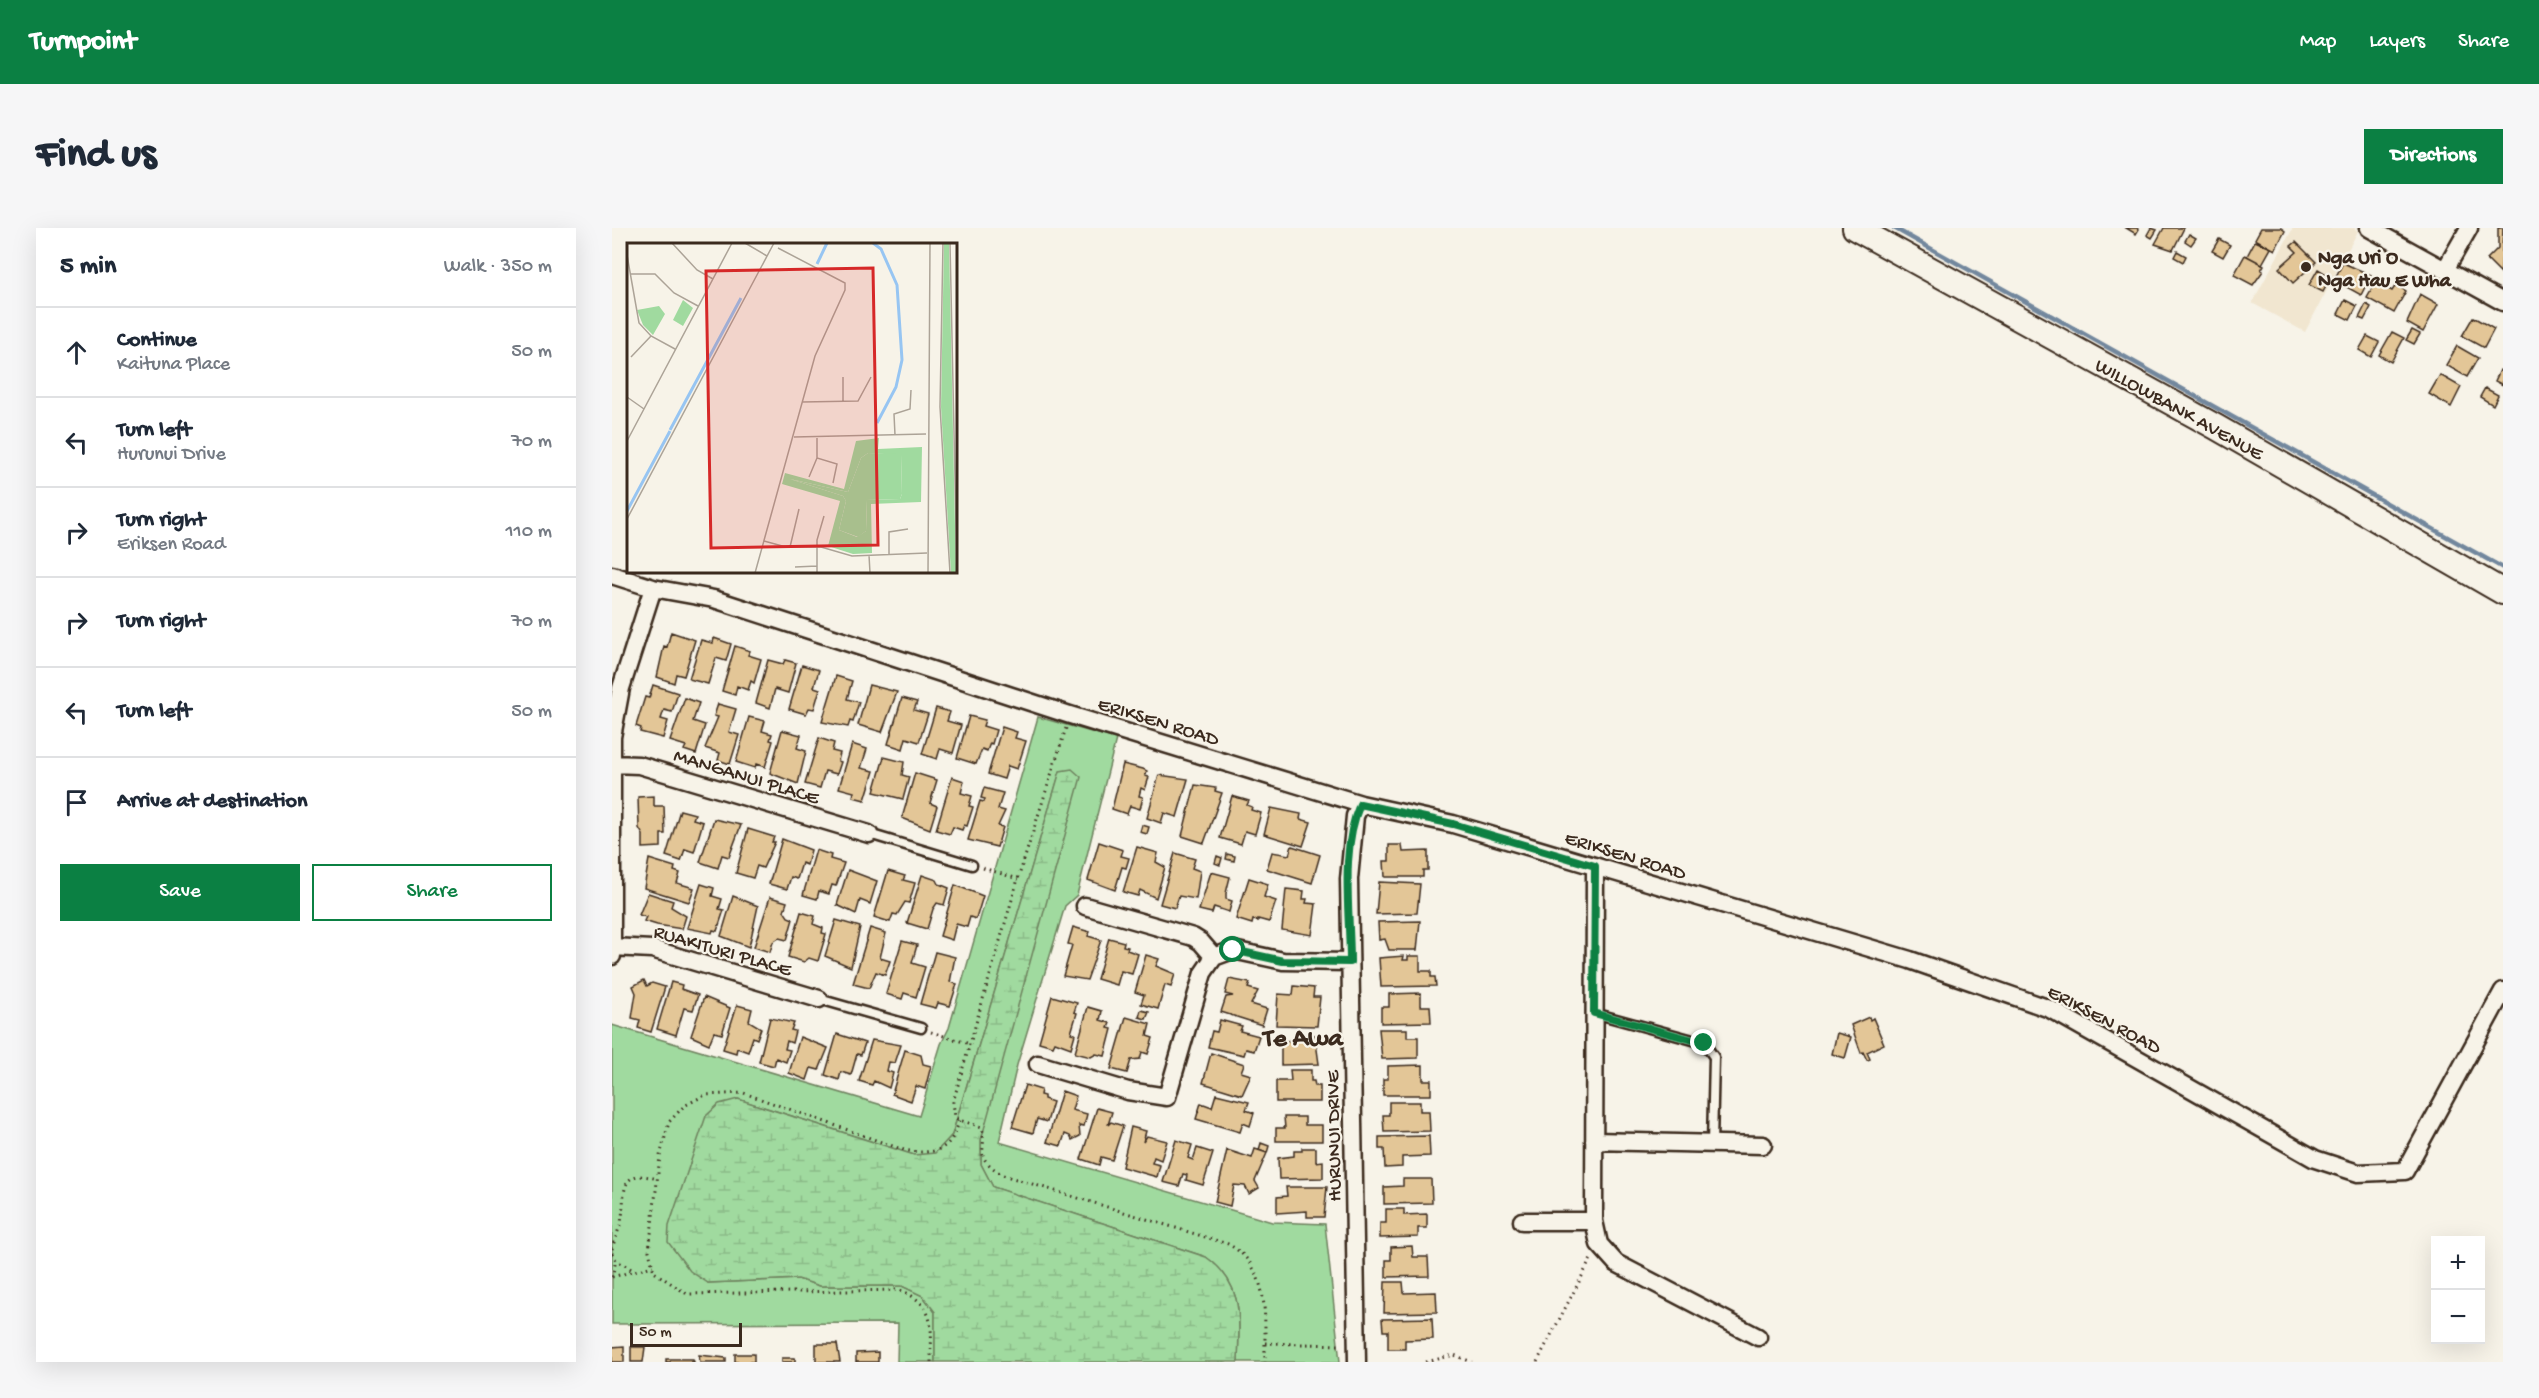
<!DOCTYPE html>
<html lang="en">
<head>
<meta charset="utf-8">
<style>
  body { margin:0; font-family:"Gochi Hand",sans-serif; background:#f6f6f7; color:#1f2937 }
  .controls { position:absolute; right:18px; bottom:18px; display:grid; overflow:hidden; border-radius:0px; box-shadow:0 6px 24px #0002 }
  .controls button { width:54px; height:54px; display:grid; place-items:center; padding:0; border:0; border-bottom:2px solid #e0e1e3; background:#fff; color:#1f2937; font:30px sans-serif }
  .scale { position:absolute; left:18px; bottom:15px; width:112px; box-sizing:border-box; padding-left:6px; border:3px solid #3b2a1e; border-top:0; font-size:16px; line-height:21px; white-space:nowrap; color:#3b2a1e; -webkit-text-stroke:4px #f7f3e8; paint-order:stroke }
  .stop { position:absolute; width:18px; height:18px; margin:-14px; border:4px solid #0b8043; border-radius:50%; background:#fff }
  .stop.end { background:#0b8043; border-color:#fff; box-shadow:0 2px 6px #0008 }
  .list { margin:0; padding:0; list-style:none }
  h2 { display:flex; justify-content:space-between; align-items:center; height:78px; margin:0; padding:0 24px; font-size:26px }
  h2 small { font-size:20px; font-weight:400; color:#747a83 }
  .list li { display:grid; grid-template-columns:39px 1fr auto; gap:18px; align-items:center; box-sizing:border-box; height:90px; padding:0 24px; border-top:2px solid #e0e1e3 }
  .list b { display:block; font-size:22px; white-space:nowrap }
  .list p { margin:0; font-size:20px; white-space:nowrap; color:#747a83 }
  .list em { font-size:20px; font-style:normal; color:#747a83 }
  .actions { display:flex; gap:12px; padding:18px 24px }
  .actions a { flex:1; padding:14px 0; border:2px solid #0b8043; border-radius:0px; text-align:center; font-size:21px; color:#0b8043 }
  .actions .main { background:#0b8043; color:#fff }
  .icon { flex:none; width:33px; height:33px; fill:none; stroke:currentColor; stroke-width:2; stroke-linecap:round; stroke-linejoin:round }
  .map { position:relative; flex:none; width:1891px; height:1134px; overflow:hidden; border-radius:0px }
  header { display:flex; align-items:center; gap:36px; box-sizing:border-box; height:84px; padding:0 30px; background:#0b8043; color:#fff }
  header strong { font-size:28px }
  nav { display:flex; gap:33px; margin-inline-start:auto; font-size:21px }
  .intro { display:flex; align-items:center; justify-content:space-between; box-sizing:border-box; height:144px; padding:0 36px }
  h1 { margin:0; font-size:42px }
  .button { padding:15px 27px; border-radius:0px; background:#0b8043; color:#fff; font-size:21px; font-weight:700 }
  main { display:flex; gap:36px; padding:0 36px }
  aside { flex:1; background:#fff; border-radius:0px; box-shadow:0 6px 24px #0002 }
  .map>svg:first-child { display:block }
</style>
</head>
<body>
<header>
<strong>Turnpoint</strong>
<nav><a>Map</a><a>Layers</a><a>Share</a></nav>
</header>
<div class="intro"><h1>Find us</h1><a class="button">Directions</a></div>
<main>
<aside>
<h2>5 min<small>Walk · 350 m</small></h2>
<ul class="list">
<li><svg class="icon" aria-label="ahead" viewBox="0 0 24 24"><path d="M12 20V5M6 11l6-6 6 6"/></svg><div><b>Continue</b><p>Kaituna Place</p></div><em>50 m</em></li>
<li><svg class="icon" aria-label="left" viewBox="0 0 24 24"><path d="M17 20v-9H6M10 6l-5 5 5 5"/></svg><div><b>Turn left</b><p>Hurunui Drive</p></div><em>70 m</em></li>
<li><svg class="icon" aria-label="right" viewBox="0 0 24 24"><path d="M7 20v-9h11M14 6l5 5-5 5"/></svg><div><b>Turn right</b><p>Eriksen Road</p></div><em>110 m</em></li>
<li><svg class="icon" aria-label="right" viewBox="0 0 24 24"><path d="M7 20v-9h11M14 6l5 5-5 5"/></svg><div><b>Turn right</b></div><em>70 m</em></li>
<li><svg class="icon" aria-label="left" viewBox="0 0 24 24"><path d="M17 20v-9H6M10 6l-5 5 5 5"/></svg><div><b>Turn left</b></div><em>50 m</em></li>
<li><svg class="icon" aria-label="arrive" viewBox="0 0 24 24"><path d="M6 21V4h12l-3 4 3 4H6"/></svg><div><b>Arrive at destination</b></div></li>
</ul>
<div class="actions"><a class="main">Save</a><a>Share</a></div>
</aside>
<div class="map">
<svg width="1891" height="1134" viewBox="0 0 1891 1134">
  <defs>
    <pattern id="wetland-marsh" width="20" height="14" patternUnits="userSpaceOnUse" patternTransform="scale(1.5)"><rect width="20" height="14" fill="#a0da9f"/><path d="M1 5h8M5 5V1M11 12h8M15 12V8" fill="none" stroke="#8bbb88"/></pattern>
  </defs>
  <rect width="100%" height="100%" fill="#f7f3e8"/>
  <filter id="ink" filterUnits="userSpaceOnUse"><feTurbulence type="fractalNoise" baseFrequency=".0167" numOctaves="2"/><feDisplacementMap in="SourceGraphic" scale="12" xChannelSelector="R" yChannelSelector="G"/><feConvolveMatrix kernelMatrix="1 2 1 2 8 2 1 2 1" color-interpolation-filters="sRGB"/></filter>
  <g filter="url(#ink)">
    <!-- built -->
    <path fill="#f1e6d0" d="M1681,0H1742L1746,3L1693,104L1640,75Z"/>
    <!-- green -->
    <path fill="#a0da9f" stroke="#6e825e" stroke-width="1.5" d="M426,489L504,511L465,667L453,678L405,837L387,914L660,994L713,996L728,1134H626C627,1092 633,1056 594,1029L381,959L369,936V912L448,544L340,907L323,926L302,927L126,871L96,1055L186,1051L208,1058H290L311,1068L323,1084V1134H285L286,1095L0,1096V797L307,888L329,816L337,800Z"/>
    <!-- wetland -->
    <path fill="url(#wetland-marsh)" stroke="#6e825e" stroke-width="1.5" d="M460,541L469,549L369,912V936L381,959L594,1029C633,1056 627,1092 626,1134H323V1084L311,1068L290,1058H208L186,1051L96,1055L78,1043L56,1014L57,998L94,888L107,876L126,871L302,927L323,925L340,907L448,543Z"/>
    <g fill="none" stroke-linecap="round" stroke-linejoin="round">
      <!-- stream -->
      <path stroke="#72879d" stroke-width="4.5" d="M1282,0L1891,340"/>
    </g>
    <!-- building -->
    <path fill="#e3c697" stroke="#3b2a1e" stroke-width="1.5" d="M1514,0H1525L1527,1L1524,6Z
      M1539,0L1545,2L1540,10L1535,7Z
      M1552,0H1572L1561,22L1543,16Z
      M1649,0H1669L1673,3L1663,22L1643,11Z
      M1886,0H1891L1889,45L1875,31L1886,20Z
      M1577,6L1584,10L1579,17L1573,13Z
      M1607,11L1618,17L1611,29L1600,23Z
      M1643,13L1659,20L1650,36L1635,28Z
      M1684,14L1704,34L1681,55L1667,40L1685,24L1679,18Z
      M1565,23L1574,28L1571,34L1562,29Z
      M1633,27L1652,37L1649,42L1651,43L1641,57L1622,47Z
      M1731,35L1759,47L1749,67L1722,52Z
      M1706,41L1719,49L1711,64L1697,57Z
      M1764,54L1780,63L1784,57L1794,63L1782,85L1755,70Z
      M1808,66L1826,76L1811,104L1795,95Z
      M1733,72L1745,78L1738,92L1726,86Z
      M1754,76L1759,79L1752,92L1747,90Z
      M1861,89L1882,101L1872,120L1850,108Z
      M1800,102L1808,106L1802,116L1794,112Z
      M1780,104L1792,110L1779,134L1767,127Z
      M1755,108L1767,114L1759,129L1747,122Z
      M1845,118L1866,130L1855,149L1834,137Z
      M1888,142L1891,144V157L1883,153Z
      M1828,147L1849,159L1839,179L1817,166Z
      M1873,160L1886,167L1881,177L1868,169Z
      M59,404L83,412L72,448L64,446L62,455L45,449L52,418L55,419Z
      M102,410L119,416L114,433L104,430L96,456L77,451L89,412L101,415Z
      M123,418L138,423L136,427L149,431L142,455L139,453L136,462L125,458L123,467L110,463Z
      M156,432L171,436L173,432L184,435L176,465L163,461L158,480L144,475Z
      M190,437L207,442L202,459L208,461L202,481L197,480L194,486L177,481Z
      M224,448L240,453L235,471L247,474L241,494L238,493L236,499L210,494Z
      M41,457L66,465L60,484L52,482L49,491L56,493L51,510L28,504L29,500L24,498L33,469L37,470Z
      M257,457L285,464L270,504L246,497Z
      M73,470L87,475L81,493L93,497L84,526L72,522L74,518L58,513Z
      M290,470L305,474L302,482L316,486L307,514L294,510L291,521L276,516Z
      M106,476L124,481L117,504L127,507L118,536L106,532L108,525L93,520L106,489L102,488Z
      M324,480L338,484L335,493L349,497L341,525L328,521L325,531L310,526Z
      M357,488L373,492L371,498L384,502L380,516L378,515L375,523L370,521L364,536L345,530Z
      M137,489L153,493L150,503L160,506L158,512L161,513L153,539L144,536L143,540L124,534Z
      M390,499L405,504L403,510L414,513L405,541L396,538L392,551L376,546Z
      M170,502L189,507L185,520L194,523L186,556L158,545Z
      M207,510L222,515L220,523L228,525L226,533L229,534L225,546L213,543L208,560L193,556Z
      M240,516L255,521L249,540L262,543L253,572L241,569L242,564L227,560Z
      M272,529L292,534L290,547L297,549L291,571L262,564Z
      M511,536L531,541L535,543L533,548L537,549L533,562L529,560L527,568L531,569L528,581L518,578L515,586L500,581Z
      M303,545L325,552L318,575L325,578L318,601L290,590Z
      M547,547L576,551L565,589L552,585L549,595L535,590Z
      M340,549L352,553L349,565L360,568L357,578L361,579L355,598L352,597L350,602L341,599L338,606L324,602Z
      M583,557L604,560L603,563L610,565L592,615L570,608Z
      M372,560L391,565L386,581L393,583L386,598L391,599L385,619L356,612L368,573L372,574L373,571L369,570Z
      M42,568V578H52L53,606H49V619L31,620V607L27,600L26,569Z
      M620,568L637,573L635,577L640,579L639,582L649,585L643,606L633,603L629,616L608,610Z
      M659,580L689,586L688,591L699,594L691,618L652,606Z
      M68,582L83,586L81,591L91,594L82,624L73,621L69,633L54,628Z
      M102,591L129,597L117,629L110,627L106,640L88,634Z
      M530,597L537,599L535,606L528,604Z
      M136,601L162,609L160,614H163L151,640L145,638L141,650L124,645Z
      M170,611L199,622L195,637L190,635L185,651L179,649L175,661L157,656Z
      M487,614L511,622L509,628L517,630L514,640L510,639L503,662L476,652Z
      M777,617H790L791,624L816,623V642H811V649H773L772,633H777Z
      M680,618L708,627L700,655L655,641L660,624L677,627Z
      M525,619L546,625L544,634L553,639L544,670L528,662L526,668L511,664Z
      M204,622L219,627L218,631L232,635L224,658L220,657L217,666L207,663L205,671L191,667Z
      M563,625L583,631L580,640L588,643L584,671L567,668L563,680L548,676Z
      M615,626L623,628L622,633L614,631Z
      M605,628L610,630L608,637L603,635Z
      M37,631L63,639L62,643L68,645L65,655L82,660L77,674L32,660Z
      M236,642L265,653L258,676L248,672L244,686L225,677Z
      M276,643L293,648L291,652L303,655L297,675L293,674L285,687L281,686L278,694L262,689Z
      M599,644L618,649L614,665V671L620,673L617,684L602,679L600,685L587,682Z
      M310,647L325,652L327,656L337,660L332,677L325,675L321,681L315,701L295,695Z
      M637,650L656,656L652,669L664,673L657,694L646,691V693L641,692L640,696L624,691Z
      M767,654L808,656L805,685L764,686Z
      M89,656L102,660L100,668L110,671L107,681L112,682L105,703L101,702L100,705L75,700Z
      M343,657L371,668L364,691L358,689L355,699L344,696L340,712L328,708Z
      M674,661L692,663L691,671H695L694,675L704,676L700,707L670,702Z
      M36,665L61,673L59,679L74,688L70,701L45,697L32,693L34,689L27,687Z
      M121,668L146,678L137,719L109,708Z
      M158,669L175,674L172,683L176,689L181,691L175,712L167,710L161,714L158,724L142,719Z
      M189,684L203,688L201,696L211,700L210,705L214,706L206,733L197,730L192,734L176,729Z
      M224,692L248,699L239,739L213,728Z
      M808,693L805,722H777L773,711L767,712L766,694Z
      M461,699L478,704L476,708L489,712L475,752L451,748L460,717L456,716Z
      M258,700L274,705L268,730L278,733L273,747L264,744L257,760L241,756Z
      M497,710L512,714L511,718L516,719L515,722L526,726L520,746L509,743L505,757L485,751Z
      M290,713L305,717L300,735L313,739L304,769L292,765L290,771L274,766Z
      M323,724L343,729L338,754L345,756L338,778L326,775L324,780L308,776Z
      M534,727L547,731L544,738L563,746L559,759L553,757L546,781L529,776L532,767L523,764Z
      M792,728L791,732H796V728H808V743H819V749H823L824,758L769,759L767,730Z
      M617,751L638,755L636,760L646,763L639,776L655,781L650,797L609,784L614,769L621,768L613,766Z
      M32,752L35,758L40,755L53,759L39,804L26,800L28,792L20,790L24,765L21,758Z
      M59,754L70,757L69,761L86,767L81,782L72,780L64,807L45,801Z
      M682,758L702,760L701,769H708L705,798L664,797L666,766L681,767Z
      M809,765V778H818L819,794L769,795V779H777V766Z
      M440,768L465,775L462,784L465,785L459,805L463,806L459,820L443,814L441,818L427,814Z
      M92,769L118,780L110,806L102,804L97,816L79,808Z
      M125,777L140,781L137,793L149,800L145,811L141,809L136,824L125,820L124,825L111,821Z
      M476,779L490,783L488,792L498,795L496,800L500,801L493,828L484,826L479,829L463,825Z
      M529,782L537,784L534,791L527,789Z
      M514,789L538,796L535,808L541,810L536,826L530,824L528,831L519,832L515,845L499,841Z
      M1257,789L1258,792L1261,790L1272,816L1255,824L1258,831L1255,832L1251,824L1249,825L1239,797Z
      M158,790L182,795L179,802L183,803L180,815L175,813L173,821L178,822L174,834L164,830L162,838L147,834Z
      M608,792L630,798L628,803L647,808L642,823L634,821L632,827L596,819L600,803L605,804Z
      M767,801H795V809H806V830L770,831Z
      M1225,805L1239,809L1233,830L1220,826Z
      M225,806L253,815L249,827L245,826L239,847L229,844L227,852L213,847Z
      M703,807L707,836L669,837V813H676L683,808Z
      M188,809L216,820L207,842L199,840L195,852L177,845Z
      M260,812L289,817L283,835L277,834L275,843L281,845L277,860L262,853L260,857L247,853Z
      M293,822L309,827L311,836L319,838L313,861L304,858L299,873L280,866Z
      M599,825L632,836L629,844L639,847L630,867L591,855Z
      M811,837V852H819V867H771V851H776V838Z
      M678,842H699V853H702L703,858H708V874H664V853H679Z
      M413,857L429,862L428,867L432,868V871L441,874L435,894L425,891L421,905L400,899Z
      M450,863L464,868L460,882L475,886L472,898L467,897L468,908L460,912L458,908L453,906L449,918L435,914Z
      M604,866L637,874L634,882L642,885L638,898L631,895L628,904L584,891L589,875L600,879Z
      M777,874H808V883H817L818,903L772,904L771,887H777Z
      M485,880L500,884L496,897L499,894L511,898L500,932L489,929L487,937L469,931Z
      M672,889H693V897H710V913H664V900H673Z
      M519,899L534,903L531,914L535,908L555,913L549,932L542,929L540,935L548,937L545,949L510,939Z
      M817,908L818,928L790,929V939L773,940L772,921H767V909Z
      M564,912L580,917L576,930L581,932L585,920L601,925L591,957L574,952L575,947L571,946L567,958L551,954Z
      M649,915L657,918L655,925L647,922Z
      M690,920H704V934L711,933V950L667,951L666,930L682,928V923H690Z
      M643,921L655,925L643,953L647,960L637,966L633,958L622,957L618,978L603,974L615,922L640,930Z
      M791,951H819L820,975L772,976V959L791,958Z
      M674,959H715L712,989H695V983L665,985V969L675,968Z
      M774,981H792V987L815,986V1000H806V1009L768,1010V995H774Z
      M800,1018L801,1029H816L817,1048L774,1049V1032H779V1019Z
      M773,1054H791L792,1065L824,1064L825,1084L772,1085Z
      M820,1090L821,1111L793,1112V1121H776V1103H771L770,1091Z
      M204,1116H225L228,1134H204Z
      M12,1118V1134H0V1119Z
      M19,1119H33L31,1134H19Z
      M266,1124V1134H244V1125Z
      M123,1126H142V1134H123Z
      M87,1127L114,1130V1134H88Z
      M170,1130H183V1134H170Z
      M54,1131H81L82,1134H54Z"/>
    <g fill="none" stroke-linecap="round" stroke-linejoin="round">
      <defs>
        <path id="lane" d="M257,606L360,637
          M207,771L309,800
          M982,785L1092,815L1102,829L1100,916"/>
        <path id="street" d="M1757,0L1891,74
          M1833,42L1857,0
          M0,347L41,360L102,371L458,487L749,576L841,596L1298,732L1438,781L1703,931L1746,945L1793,943L1891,763
          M0,536L27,537L257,606
          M983,638L982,993L987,1016L1004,1035L1146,1109
          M473,678L581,709L589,714L602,729
          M0,719L40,721L207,771
          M0,728V509L9,460L41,360
          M426,836L516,863L555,869L591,745L602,729L621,722L671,733L738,734
          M982,913L1151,917
          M910,993H982
          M745,1134L737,651L743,588L749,576"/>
        <path id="secondary" d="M1243,0L1604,199L1891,364"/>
      </defs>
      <!-- lane casing -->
      <use href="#lane" stroke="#3b2a1e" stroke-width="13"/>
      <!-- street casing -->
      <use href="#street" stroke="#3b2a1e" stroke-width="21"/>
      <!-- secondary casing -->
      <use href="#secondary" stroke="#3b2a1e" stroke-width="28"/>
      <!-- path -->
      <path stroke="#3b2a1e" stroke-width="3" stroke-dasharray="1.5 4.5" stroke-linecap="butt" d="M454,500L406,651L341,874L343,889L347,892L370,899C376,926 359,926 391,947L616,1016C660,1040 652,1091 653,1134
        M371,640L406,651
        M319,804L358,816
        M0,1021C3,1010 8,1000 10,989C13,962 8,940 45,951
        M0,1025L4,1032L21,1042
        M0,1049L41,1038
        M0,1049L4,1032
        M653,1115L729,1117
        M319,1134C319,1100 325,1077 288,1062L75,1066L42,1044L37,1023L48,928L57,894L72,878L93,867L132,865L292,922C321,927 340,924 347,892
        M814,1134L842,1127L860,1134
        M925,1134L980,1029"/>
      <!-- lane -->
      <use href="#lane" stroke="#f7f3e8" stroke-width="8"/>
      <!-- street -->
      <use href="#street" stroke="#f7f3e8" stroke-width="16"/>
      <!-- secondary -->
      <use href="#secondary" stroke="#f7f3e8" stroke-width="24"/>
    </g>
  </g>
  <g fill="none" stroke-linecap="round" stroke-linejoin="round" filter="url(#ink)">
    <!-- route -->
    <path stroke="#0b8043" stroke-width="8" d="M621,722L671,733L738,734C738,684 728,622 748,576L841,596L983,638L982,785L1092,815"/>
  </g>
  <!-- markers -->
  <circle fill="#3b2a1e" stroke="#f7f3e8" stroke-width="2" cx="1694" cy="39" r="6"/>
  <g text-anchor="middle" stroke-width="4.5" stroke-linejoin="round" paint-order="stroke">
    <!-- poi labels -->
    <g font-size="20" font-weight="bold" fill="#3b2a1e" stroke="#f7f3e8" text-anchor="start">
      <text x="1706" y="35">Nga Uri O<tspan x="1706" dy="23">Nga Hau E Wha</tspan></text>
    </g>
    <!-- street labels -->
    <g font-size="20" fill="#3b2a1e" stroke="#f7f3e8">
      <text transform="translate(1568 180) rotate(29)" y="7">WILLOWBANK AVENUE</text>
      <text transform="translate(547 492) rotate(17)" y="7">ERIKSEN ROAD</text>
      <text transform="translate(135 547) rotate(17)" y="7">MANGANUI PLACE</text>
      <text transform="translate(1014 626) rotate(17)" y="7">ERIKSEN ROAD</text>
      <text transform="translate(111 721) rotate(16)" y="7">RUAKITURI PLACE</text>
      <text transform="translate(1493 790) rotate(28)" y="7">ERIKSEN ROAD</text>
      <text transform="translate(720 908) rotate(-91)" y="7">HURUNUI DRIVE</text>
    </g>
    <!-- district labels -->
    <g font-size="26" font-weight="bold" fill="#3b2a1e" stroke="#f7f3e8">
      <text x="691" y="817">Te Awa</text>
    </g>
  </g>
  <!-- overview -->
  <g transform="translate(15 15)">
    <rect width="330" height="330" fill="#f7f3e8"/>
    <path d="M317,0H322L329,330H324L314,164ZM56,57L66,65L56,83L46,77ZM32,63L38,71L26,92L16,82L10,67ZM252,195L251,206L295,204L294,259L244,261L245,310L226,311L201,303L213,258L155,241L158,230L217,246L229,198ZM241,210L274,212L275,251L273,256L240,257L239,288L230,294L212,287L219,258L216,253L163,236L221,249L234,215Z" fill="#a0da9f" fill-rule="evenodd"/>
    <path d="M241,210L274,211L275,251L273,256L240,257L239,288L231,294L212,287L219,258L216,253L163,236L221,249L234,215Z" fill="#a0da9f"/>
    <path fill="none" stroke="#97c5f2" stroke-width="3" d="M246,0L254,6L270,42L275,117L269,144L250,180M190,21L200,0M43,187L114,55M0,268L43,188"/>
    <path fill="none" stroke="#aca397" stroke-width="1.5" d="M45,0L70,27L86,36M118,0L140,13M316,0L313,164L323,330M323,0L330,330M0,12L12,80L24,93L48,106M3,31H28L47,50L71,63M4,114L24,93M0,154L17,166M175,159L231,158L244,134M216,159V134M268,192L267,171L283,166L284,147M167,194L299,191M190,195V215L210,221L206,240M0,198L105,0M182,234L190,215M0,276L147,0M137,298L159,304H194L225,313L300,310M163,304L172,266M242,312L243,330M262,312V289L281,286M168,324L190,323M128,330L188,113L218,47V40L151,5M190,330V297L197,273M301,330L303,0"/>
    <path fill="#d62828" fill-opacity="0.15" stroke="#d62828" stroke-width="3" d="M246,25L251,302L84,305L79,28Z"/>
    <rect width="330" height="330" fill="none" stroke="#3b2a1e" stroke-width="3"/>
  </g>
</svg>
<div class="controls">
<button>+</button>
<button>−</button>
</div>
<div class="scale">50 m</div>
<div class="stop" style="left:621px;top:722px"></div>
<div class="stop end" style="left:1092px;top:815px"></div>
</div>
</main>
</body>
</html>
